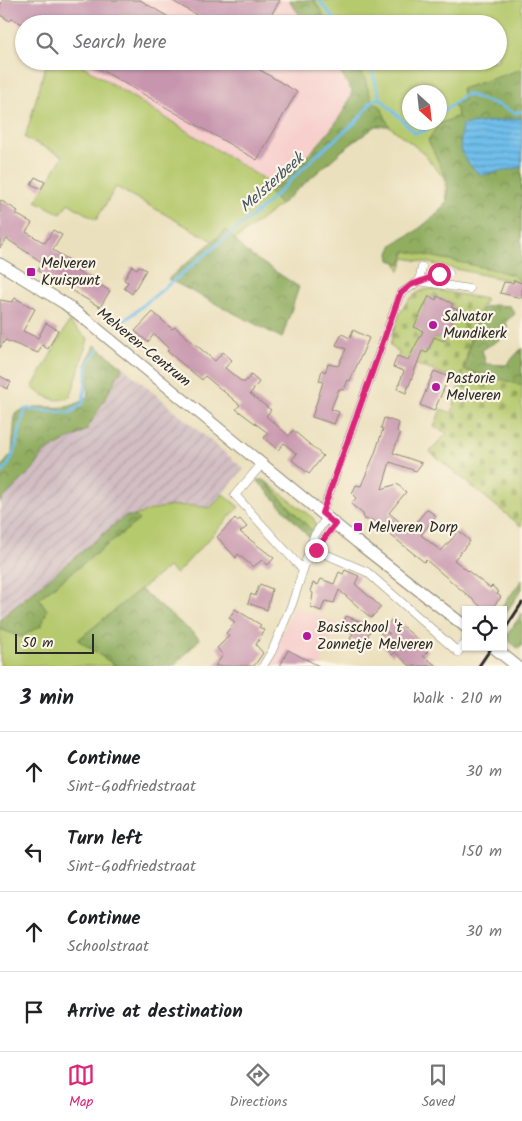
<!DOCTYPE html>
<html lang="en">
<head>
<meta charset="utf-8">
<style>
  body { margin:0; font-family:Kalam,sans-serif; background:#f2f2f2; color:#202124 }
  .controls { position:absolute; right:15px; bottom:15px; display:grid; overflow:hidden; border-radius:0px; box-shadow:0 1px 4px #0004 }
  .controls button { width:45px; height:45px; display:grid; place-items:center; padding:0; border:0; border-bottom:1px solid #e0e0e0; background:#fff; color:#202124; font:25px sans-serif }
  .compass { position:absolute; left:402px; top:85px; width:45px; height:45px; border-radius:50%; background:#fff; box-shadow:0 1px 4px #0004; rotate:153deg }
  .scale { position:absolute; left:15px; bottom:12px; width:79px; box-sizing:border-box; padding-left:5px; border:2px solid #2b2b2b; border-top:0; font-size:14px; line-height:18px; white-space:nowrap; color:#2b2b2b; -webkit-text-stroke:4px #fcf5e5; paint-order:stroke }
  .stop { position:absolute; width:15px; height:15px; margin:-11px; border:4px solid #db2777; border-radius:50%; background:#fff }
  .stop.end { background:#db2777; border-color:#fff; box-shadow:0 1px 5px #0008 }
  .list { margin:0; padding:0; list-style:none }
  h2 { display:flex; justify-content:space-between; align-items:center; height:65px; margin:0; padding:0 20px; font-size:21px }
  h2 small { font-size:16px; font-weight:400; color:#757577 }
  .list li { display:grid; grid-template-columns:32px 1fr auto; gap:15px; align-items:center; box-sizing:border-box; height:80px; padding:0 20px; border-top:1px solid #e0e0e0 }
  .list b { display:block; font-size:19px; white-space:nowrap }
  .list p { margin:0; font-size:16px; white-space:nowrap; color:#757577 }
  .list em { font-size:16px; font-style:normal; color:#757577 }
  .icon { flex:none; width:28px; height:28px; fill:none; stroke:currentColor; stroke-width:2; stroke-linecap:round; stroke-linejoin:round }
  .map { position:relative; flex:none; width:522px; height:666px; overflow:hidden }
  .search { position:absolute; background:#fff; box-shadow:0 1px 4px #0004; left:15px; right:15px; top:15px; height:55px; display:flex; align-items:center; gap:12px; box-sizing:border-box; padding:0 18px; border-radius:28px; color:#757577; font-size:19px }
  .sheet { height:385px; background:#fff }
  nav { display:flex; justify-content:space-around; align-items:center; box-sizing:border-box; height:70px; border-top:1px solid #e0e0e0; background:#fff; font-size:14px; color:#757577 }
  nav a { display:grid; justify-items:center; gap:2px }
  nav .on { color:#db2777 }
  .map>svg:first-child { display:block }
</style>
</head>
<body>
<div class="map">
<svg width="522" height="666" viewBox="0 0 522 666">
  <defs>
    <pattern id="industrial-furrows" width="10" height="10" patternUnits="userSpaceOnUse" patternTransform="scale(1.25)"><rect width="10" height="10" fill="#d2bec3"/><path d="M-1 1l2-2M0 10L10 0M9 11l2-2" fill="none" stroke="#b4a3a8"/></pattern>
    <pattern id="forest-crowns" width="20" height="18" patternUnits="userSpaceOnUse" patternTransform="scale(1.25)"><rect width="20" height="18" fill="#90ad60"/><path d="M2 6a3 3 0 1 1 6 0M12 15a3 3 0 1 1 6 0" fill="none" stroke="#768d4f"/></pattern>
    <pattern id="cemetery-stones" width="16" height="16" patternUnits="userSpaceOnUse" patternTransform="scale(1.25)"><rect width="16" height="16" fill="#b5c96d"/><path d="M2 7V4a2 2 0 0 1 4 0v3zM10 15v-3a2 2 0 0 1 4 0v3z" fill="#93a35a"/></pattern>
    <pattern id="water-rules" width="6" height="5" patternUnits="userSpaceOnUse" patternTransform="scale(1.25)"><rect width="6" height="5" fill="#71bfec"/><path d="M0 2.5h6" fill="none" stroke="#5d9bbf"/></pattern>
  </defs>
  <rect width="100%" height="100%" fill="#fcf5e5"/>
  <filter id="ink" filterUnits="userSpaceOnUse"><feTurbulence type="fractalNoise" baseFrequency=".02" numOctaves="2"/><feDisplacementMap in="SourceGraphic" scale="10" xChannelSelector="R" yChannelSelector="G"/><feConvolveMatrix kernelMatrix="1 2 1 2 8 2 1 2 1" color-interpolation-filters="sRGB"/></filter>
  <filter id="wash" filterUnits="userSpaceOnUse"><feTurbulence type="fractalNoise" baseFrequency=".0096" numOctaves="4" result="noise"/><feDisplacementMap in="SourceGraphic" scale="20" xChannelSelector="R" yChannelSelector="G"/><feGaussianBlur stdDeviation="1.12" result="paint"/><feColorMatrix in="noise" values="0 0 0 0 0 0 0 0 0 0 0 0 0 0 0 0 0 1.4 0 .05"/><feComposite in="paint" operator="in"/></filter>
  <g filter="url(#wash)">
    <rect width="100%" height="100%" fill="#ebe0bd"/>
    <!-- built -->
    <path fill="#f7d0cd" d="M0,0H289L306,24H24V30L0,15Z
      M75,61H333L352,91L349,102L334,127L275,186Z
      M294,606L338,624L321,663L326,666H267Z"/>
    <!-- industrial -->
    <path fill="url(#industrial-furrows)" d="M123,367L244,469L210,508L184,504L154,508L135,515L125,516L0,619V502L35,467L44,452L89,429Z"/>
    <!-- green -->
    <path fill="#b5c96d" stroke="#707a4c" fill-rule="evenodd" d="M312,0H522L521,283L405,258L400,271L393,255L437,214L447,201L444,178L421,151L389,126L348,61H498V24H326ZM410,92H440V122H410Z
      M47,61H75L275,186L270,192L280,205L235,240L226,230L213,241L116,187L96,220L68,203L61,214L36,201L63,156L25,138Z
      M69,322L88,339L71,396C55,405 46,396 32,388Z
      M264,480L313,518L316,524L312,531Z
      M223,494L239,507L176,574L168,567L78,640L116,666H0V629L17,634L39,598L139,520L135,516C161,505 182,503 210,508Z"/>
    <!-- forest -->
    <path fill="url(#forest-crowns)" stroke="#5e6c46" d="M289,0H314L329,24H306Z
      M333,61H356L362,71L372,101L381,107L389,126H376L343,150L280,205L269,192C296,167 343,126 352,91Z
      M522,69L521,283L513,275L496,270L406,251L401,264L390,260L389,253L393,244L416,231L437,214L447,201L448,182L428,140L439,124L458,116L454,104L464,100L461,89Z
      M226,230L246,252L299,287L282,338L168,279Z
      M493,305L510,306L515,314L506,321L508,329L502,338L482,350L486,364L506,365L522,348V385L464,370L477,314L483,308Z
      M95,345L123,367L87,430L44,452L35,467L0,502V468L12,454L15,414C41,397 63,419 88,396L86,363Z
      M257,480H264L312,531L309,537Z
      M125,516H135L139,520L39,598L47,610L42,625L21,637L0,629V619Z
      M522,580V589L503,617V610H499Z
      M140,589L200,639L174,666H116L78,640Z
      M522,613V646L519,649L505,638Z"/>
    <!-- cemetery -->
    <path fill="url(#cemetery-stones)" stroke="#707a4c" fill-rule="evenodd" d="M430,289L486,299L473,323L464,370L522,385V527L430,452L447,433L434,427L441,409L452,413L463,372L456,379L398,358L399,352L390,346C394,324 404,291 430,289ZM429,296L436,300L437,297L453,304L451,307L458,310L444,340L434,337L427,353L415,348L423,331Z"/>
    <!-- water -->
    <path fill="url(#water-rules)" stroke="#4e758c" d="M522,118V167L481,175C461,159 458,150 462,125Z"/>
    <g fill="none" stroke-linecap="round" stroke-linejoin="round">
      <!-- stream -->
      <path stroke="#71bfec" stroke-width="3" d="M319,0L338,24
        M365,61L373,74L380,98
        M440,114L466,94L498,105L515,113L522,111
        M118,326L262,208L319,153L357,121L373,100L380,98L415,133L426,130L431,122
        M0,475C18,458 17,431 26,409L70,413L83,403L88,363L99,349"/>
    </g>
    <g id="blocks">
      <!-- building -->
      <path fill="#c796ae" d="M3,0H140L180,24H22L12,18L10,21L0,15V6Z
        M171,0H280L266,24H212Z
        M86,61H245L297,92L257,160Z
        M35,177L45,182L41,189L31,184Z
        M0,200L18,211L16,214L32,223L26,232L45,243L53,230L62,235L53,250L78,266L75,270L110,291L100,307L38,271L43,263L7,239L0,248Z
        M132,266L137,269L139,266L146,270L132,294L124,288L128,282L124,280Z
        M514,280L522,283V298L500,293L504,282L513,283Z
        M429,296L436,300L437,296L453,304L451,307L458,310L444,341L434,337L427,353L422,351L406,393L397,389L404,371L393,367L397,356L408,360L423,331L414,327Z
        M15,298L35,309L23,331L38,338L46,323L58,330L48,349L42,345L38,353L5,340L0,348V300L12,302Z
        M153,312L172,329L175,327L215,361L223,352L232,360L225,368L242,382H245L251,375L259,382L250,394L271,410L266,416L289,436L293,430L323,456L309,474L292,460L297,454L284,443L278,450L264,438L268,433L236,409L240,405L205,376L202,380L167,351L169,349L154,334L148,342L135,331Z
        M353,330L369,338L350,381L348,380L344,390L339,389L331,409L339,412L334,424L312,417L323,382L319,381L322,370L325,372L328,364L338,366L346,349L336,345L342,334L350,338Z
        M434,371L449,377L434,411L420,405Z
        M0,376L11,382L7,389L0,385Z
        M384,418L399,423L397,431L400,434L393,453L422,463L416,471L390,462L382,489L397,484L406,492L389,513L410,530L427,509L436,516L421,535L441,551L459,531L470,541L454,560L490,588L492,586L499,592L497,594L501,597L490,610H485L426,560L424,562L372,520L364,519L363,514L351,504L356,498L352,494L356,485L361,486L375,453L383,429L381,428Z
        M235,518L237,521L240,519L247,527L240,532L274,558L268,565L262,560L253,567L238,554L236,558L217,537Z
        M345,570L359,576L355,584L381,607L371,618L339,590L334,603L325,601L321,611L311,607L313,593L310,591L313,583L318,585L321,579L334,584L339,572L343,574Z
        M260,584L272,589L267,610L248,603L251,594L255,596Z
        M235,609L261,625L259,627L264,630L256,645L263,653L254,666H215L223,655L217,648L229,636L226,633L235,622L229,618Z
        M346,616L372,626L364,645L350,639L353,633L341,629Z
        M393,618L422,643L420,645L428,651L423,656L437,666H410L395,652L392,655L383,646L388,640L376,629L390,634L384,628Z
        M288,650L319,666H280Z"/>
    </g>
  </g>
  <g filter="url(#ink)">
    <use href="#blocks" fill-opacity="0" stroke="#8b8674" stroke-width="1"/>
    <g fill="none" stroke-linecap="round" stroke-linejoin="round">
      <defs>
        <path id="minor" d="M422,267L419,281L469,289
          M262,464L235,495L303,570
          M322,513L400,294L419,281L449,273
          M316,550L367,572L458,652L466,642
          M314,554L335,523
          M263,666L272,651L292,604L314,536L327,517"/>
        <path id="secondary" d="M0,264L64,303L85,319L357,542L466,627
          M493,647L517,666"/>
      </defs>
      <!-- minor casing -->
      <use href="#minor" stroke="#8b8674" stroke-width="9"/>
      <!-- secondary casing -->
      <use href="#secondary" stroke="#8b8674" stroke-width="13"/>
      <!-- minor -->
      <use href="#minor" stroke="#fff" stroke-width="8"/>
      <!-- secondary -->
      <use href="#secondary" stroke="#fff" stroke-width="11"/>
      <!-- rail -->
      <path stroke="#2b2b2b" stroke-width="3" d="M503,632L522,603
        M479,666L492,647"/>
    </g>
  </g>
  <g fill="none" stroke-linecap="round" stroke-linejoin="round" filter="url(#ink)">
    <!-- route -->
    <path stroke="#db2777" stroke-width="6" d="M316,550L335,524L322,513L400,294L411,285L439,274"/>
  </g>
  <!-- markers -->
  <g fill="#b5179e" stroke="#fcf5e5" stroke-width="2">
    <rect x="26" y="267" width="10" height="10" rx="2.5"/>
    <circle cx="433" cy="325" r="5"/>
    <circle cx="436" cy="387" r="5"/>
    <rect x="353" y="522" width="10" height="10" rx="2.5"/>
    <circle cx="307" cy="636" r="5"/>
  </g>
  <g text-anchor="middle" stroke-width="4.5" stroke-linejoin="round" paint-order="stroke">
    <!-- poi labels -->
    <g font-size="15" fill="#2b2b2b" stroke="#fcf5e5" text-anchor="start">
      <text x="41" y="268">Melveren<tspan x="41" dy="17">Kruispunt</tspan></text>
      <text x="443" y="321">Salvator<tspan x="443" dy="17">Mundikerk</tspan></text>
      <text x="446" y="383">Pastorie<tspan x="446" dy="17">Melveren</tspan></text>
      <text x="368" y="532">Melveren Dorp</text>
      <text x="317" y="632">Basisschool 't<tspan x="317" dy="17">Zonnetje Melveren</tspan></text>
    </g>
    <!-- street labels -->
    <g font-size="15" fill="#2b2b2b" stroke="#fcf5e5">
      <text transform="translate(144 347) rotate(39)" y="5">Melveren-Centrum</text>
    </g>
    <!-- water labels -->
    <g font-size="16" font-style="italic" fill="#405765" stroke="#fcf5e5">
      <text transform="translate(271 182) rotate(-42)" y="6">Melsterbeek</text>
    </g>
  </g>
</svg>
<div class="controls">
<button><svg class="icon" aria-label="locate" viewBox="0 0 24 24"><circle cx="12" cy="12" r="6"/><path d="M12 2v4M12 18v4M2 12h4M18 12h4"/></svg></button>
</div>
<svg class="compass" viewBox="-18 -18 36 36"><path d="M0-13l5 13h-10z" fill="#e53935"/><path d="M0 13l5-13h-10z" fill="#757577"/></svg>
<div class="scale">50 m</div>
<div class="stop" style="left:439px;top:274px"></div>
<div class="stop end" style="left:316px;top:550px"></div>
<div class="search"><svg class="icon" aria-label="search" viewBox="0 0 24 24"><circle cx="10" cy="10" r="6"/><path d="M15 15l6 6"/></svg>Search here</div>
</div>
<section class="sheet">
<h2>3 min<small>Walk · 210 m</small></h2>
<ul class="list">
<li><svg class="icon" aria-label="ahead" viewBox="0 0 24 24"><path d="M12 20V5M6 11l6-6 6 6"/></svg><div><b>Continue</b><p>Sint-Godfriedstraat</p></div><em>30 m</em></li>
<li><svg class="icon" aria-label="left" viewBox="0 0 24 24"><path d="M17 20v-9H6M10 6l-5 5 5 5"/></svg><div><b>Turn left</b><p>Sint-Godfriedstraat</p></div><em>150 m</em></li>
<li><svg class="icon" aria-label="ahead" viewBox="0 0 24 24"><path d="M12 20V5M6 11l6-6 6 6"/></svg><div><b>Continue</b><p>Schoolstraat</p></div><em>30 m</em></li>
<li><svg class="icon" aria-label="arrive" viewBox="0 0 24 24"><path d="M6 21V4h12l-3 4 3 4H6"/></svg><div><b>Arrive at destination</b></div></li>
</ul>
</section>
<nav>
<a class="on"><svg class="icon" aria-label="map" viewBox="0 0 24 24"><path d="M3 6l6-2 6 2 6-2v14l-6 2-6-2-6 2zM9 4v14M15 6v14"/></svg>Map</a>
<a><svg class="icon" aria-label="directions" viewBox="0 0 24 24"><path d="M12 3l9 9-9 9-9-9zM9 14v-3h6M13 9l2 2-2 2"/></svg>Directions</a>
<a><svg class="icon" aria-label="saved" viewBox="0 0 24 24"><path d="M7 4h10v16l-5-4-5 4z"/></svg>Saved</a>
</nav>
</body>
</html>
